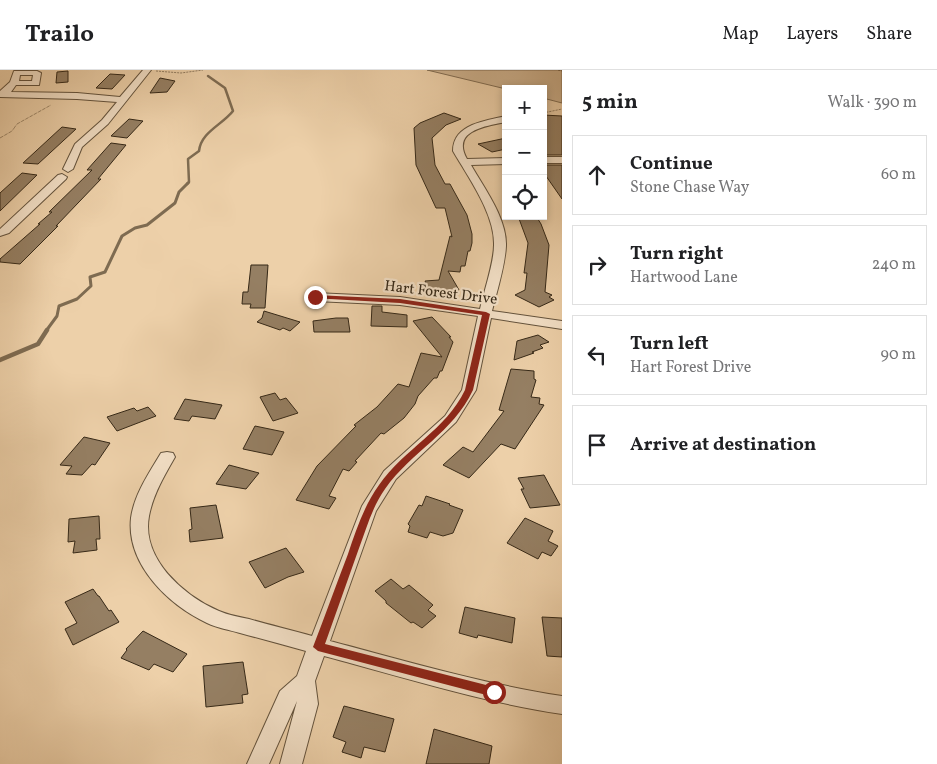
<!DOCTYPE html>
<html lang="en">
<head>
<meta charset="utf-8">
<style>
  body { margin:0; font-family:Vollkorn,serif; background:#f2f2f2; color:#202124 }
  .controls { position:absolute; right:15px; top:15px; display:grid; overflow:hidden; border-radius:0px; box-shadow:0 2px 8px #0003 }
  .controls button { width:45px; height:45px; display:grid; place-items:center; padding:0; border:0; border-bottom:1px solid #e0e0e0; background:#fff; color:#202124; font:25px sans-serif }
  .stop { position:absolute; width:15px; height:15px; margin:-11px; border:4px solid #8f2418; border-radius:50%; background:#fff }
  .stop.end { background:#8f2418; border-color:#fff; box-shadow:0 1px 5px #0008 }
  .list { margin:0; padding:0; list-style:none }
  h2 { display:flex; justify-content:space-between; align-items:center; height:65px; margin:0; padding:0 20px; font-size:21px }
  h2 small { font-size:16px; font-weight:400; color:#757577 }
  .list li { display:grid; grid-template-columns:32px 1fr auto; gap:15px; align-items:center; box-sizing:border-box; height:80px; margin:0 10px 10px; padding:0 10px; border:1px solid #e0e0e0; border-radius:0px }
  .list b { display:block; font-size:19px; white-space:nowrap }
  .list p { margin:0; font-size:16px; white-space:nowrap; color:#757577 }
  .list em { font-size:16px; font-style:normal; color:#757577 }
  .icon { flex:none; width:28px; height:28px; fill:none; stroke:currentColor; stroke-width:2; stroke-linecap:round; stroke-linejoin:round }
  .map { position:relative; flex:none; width:562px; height:694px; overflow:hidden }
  header { display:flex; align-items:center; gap:30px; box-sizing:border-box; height:70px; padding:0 25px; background:#fff; border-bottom:1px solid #e0e0e0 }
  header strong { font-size:24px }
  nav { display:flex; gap:28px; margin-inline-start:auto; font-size:18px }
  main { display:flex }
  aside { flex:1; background:#fff }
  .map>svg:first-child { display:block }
</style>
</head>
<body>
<header>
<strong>Trailo</strong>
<nav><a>Map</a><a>Layers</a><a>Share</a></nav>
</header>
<main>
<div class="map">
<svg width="562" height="694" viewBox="0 0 562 694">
  <rect width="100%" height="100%" fill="#edd0a9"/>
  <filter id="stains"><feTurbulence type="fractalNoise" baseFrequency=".004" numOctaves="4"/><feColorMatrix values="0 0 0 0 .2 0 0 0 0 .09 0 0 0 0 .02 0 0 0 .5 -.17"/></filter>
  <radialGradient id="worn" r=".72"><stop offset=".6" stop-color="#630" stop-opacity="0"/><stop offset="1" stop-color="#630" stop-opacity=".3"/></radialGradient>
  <!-- green -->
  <path fill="#ceb390" stroke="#826e54" d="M427,0H562V33L543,28V19H506Z"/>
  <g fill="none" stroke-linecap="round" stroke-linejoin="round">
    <!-- stream-far2 -->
    <path stroke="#7e6b51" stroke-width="2.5" d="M187,114L189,112L188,89L199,81C201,62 222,55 233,41L225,18L208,6"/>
    <!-- stream-far1 -->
    <path stroke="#7e6b51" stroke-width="3" d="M46,261L57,246L59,236L77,229L91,216L90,207L105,202L122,166L135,158L147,155L175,133L179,122L188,113"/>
    <!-- stream -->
    <path stroke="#7e6b51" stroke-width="4.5" d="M0,290L38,274L47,260"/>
  </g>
  <!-- building -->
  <path fill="#957f63" stroke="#352817" d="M68,1V12L56,13L57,2Z
    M110,4L125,5L112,19L96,18Z
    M160,8L175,11L167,22L150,23Z
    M444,43L461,49L446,55L432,68L435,95L445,114H450L467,145L472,164V173L470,181H468L465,196H461L460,202L448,201L459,220L430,222L425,211L439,210L450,166L452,167L445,138H436L416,95L414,58L420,53Z
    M543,45L562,46V85H543V71L545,70H543Z
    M129,49L143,51L127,68L111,66Z
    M62,57L76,59L38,94L23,93Z
    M506,68V79L492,82L478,74Z
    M111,73L126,75L98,109H101L56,156H58L20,194L0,192V189L40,154H38L52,142H49L92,100H87Z
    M543,95H562V129L546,106H543Z
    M22,103L37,105L0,141V123Z
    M518,146H536L541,154L549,175L545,222L552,225L549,227L554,230L539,237L515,225L525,220L527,203H524L528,173Z
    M251,195H268L265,238H250L251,234H242L243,222H248Z
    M372,236H382V242L407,245V257L371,256Z
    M264,241L300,252L290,261L283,258L280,260L257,252L262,248Z
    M432,247L451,267H449L453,272L442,301H440L437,308H434L418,326L415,334L404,348L384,364L381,363L355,391L357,392L349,401L343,399L329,426L336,428L329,439L296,430L317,396L356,356L354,355L377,337L398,314L409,317L421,283L442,287L413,251Z
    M336,248H348L350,262H314L313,251Z
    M538,265L549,272L540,275L543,278L532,282L534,283L514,290L517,271Z
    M511,299L534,301V309L536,310L531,327L540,328L539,334L544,335L515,379L501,374L469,408L443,395L463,377L473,382L504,341L499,340Z
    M275,323L280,330L286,328L298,343L273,351L260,327Z
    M185,329L222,335L215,349L192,346L189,351L174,349Z
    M148,337L156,346L117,361L107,347L134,338L137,341Z
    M255,356L284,362L272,385L243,379Z
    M84,367L110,373L95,395L92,394L82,405L66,404L72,396L60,395Z
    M229,395L259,403L246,419L216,414Z
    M544,405L560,435L530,438L521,419H524L518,408Z
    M426,426L450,434L449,435L463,440L453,463L443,466L430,462L427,468L408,462L410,456L408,454L419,435L422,436Z
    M216,435L223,468L190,472L189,460L192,459L190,438Z
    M99,446L100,469H96L97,480L73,483L75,471L68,472L69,449Z
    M525,448L553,461L548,471L558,476L551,486L542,482L538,489L507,473Z
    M286,478L304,502L288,507L265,518L249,492Z
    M391,509L403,519L409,515L433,535L428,540L436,546L422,558L413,552L411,553L386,533V531L375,521Z
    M93,519L98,526H99L109,541L111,540L119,552L73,575L65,559L77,553L65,532Z
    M465,537L515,548L512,573L478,565L477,568L459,563Z
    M542,547L562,548V587L547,586Z
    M143,561L187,584L173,602L154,594L149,600L121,588L127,580L126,579Z
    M243,592L248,624L242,625L243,633L206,637L203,596Z
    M344,636L394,649L385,682L364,677L361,688L342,682L346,672L333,667Z
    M434,659L492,676L489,694H426Z"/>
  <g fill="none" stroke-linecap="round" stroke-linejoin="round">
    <defs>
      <path id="minor" d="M143,0H151L108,54L82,77L73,99L68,102L63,99L75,74L102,50L117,32L77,29L0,27V21L10,12L14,1H37L41,3L39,15H16L11,22L77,23L120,27ZM20,5H33L32,11H19Z
        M506,46V52C485,56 451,61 467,89L506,88V94L471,95C484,118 507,148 506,176C505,196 497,221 492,241L562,251V259L491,248L476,320L456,352L396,409L376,441L330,571C406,591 483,614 562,626V644C481,632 403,607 324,586L315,611L318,634L302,694H280L297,631L269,694H247L280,621L297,606L306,581C284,575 262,569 240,563C230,560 217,558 207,553C169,535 126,495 131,448C134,425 149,403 161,383L167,382L173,383L175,387C164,406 153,425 149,446C141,489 184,526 219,541C228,545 239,547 249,549C270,555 291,560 312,566L362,436L384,401L445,346L462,320L478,246L400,235L315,231L309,227L315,223L400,227L480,239C484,221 494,193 494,175C495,144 468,107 453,81C453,54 485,51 506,46Z
        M543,87H562V93H543Z
        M62,104L67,107L66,109L9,163L0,166V159L58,105Z"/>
    </defs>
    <!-- minor casing -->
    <use href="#minor" stroke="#63523c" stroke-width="2"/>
    <!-- path -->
    <path stroke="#352817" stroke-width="1" stroke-dasharray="0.5 1" stroke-linecap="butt" d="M558,0L562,1
      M156,1L181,3L203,0
      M543,43L562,39
      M0,68L12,61L17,54L51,35"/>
    <!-- minor -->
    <use href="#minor" fill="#f3e0c7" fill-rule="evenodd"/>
  </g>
  <!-- route -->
  <path fill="#8f2418" d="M315,225L400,229L486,242L490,244L473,320C453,363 412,381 385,419C372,437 366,460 358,481C347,512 336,543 325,574L494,617L498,619L499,622L498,626L494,627L318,581L313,577C325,546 336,515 348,484C356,460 364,436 379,415C404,379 446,360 465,320L482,245L400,233L312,228L311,227Z"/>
  <g text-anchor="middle" stroke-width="4.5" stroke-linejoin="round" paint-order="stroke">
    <!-- street labels -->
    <g font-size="15" fill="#352817" stroke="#f3e0c7">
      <text transform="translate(441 222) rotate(7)" y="5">Hart Forest Drive</text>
    </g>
  </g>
  <rect width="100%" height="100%" filter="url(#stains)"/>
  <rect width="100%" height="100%" fill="url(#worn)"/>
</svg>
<div class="controls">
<button>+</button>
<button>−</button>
<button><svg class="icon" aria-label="locate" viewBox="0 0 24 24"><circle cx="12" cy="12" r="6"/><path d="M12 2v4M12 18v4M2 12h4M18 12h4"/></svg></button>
</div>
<div class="stop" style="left:494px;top:622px"></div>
<div class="stop end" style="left:315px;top:227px"></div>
</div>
<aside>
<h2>5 min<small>Walk · 390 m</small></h2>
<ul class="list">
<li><svg class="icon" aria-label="ahead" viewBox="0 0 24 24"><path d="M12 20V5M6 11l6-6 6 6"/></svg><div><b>Continue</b><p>Stone Chase Way</p></div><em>60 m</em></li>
<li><svg class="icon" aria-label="right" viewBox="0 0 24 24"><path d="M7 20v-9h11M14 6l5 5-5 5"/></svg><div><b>Turn right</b><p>Hartwood Lane</p></div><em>240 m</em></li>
<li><svg class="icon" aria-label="left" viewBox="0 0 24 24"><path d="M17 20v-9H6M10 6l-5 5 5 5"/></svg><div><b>Turn left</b><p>Hart Forest Drive</p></div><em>90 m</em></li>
<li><svg class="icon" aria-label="arrive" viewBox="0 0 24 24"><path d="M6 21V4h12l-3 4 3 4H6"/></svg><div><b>Arrive at destination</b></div></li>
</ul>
</aside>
</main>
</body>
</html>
